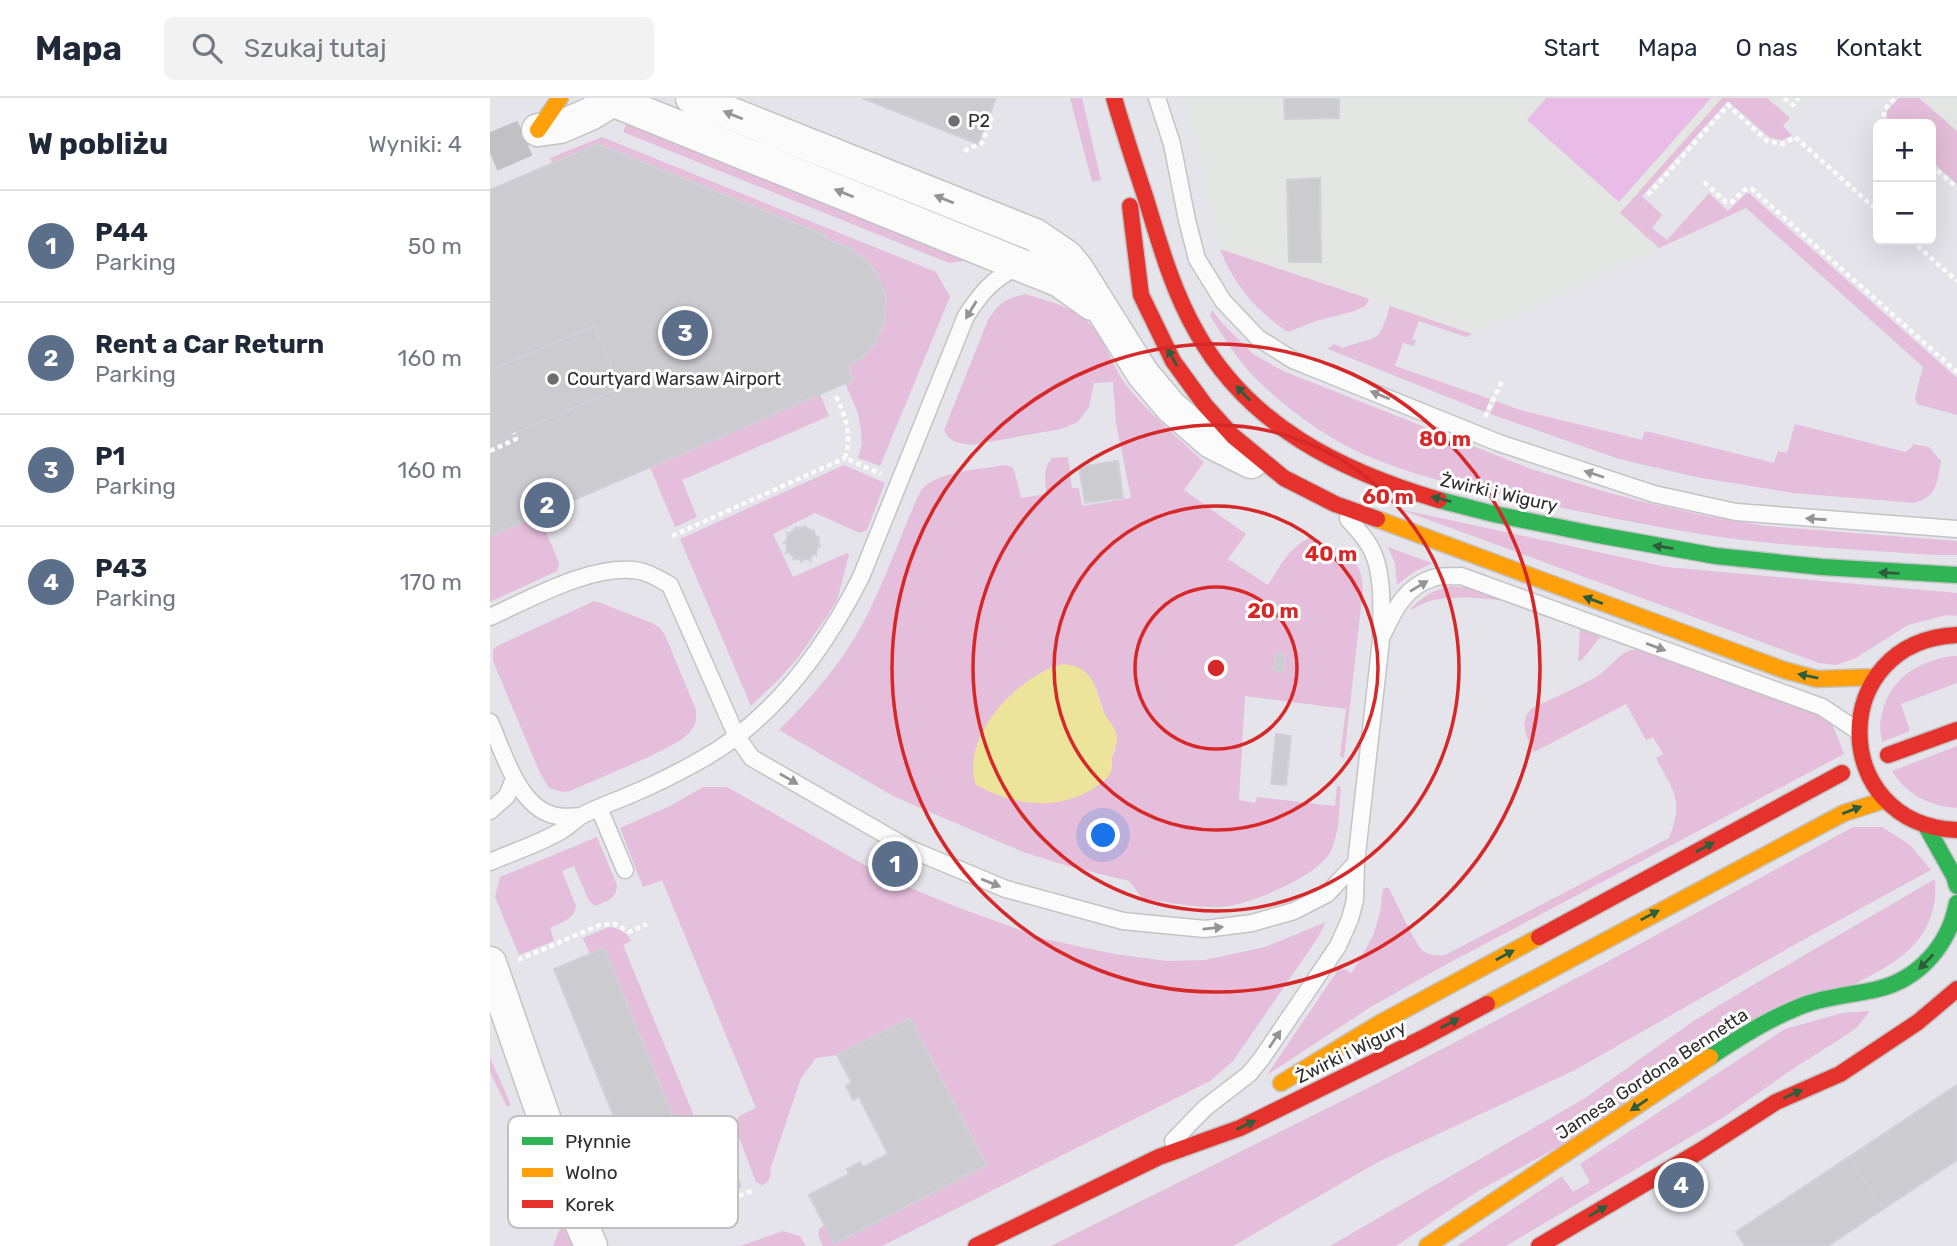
<!DOCTYPE html>
<html lang="pl">
<head>
<meta charset="utf-8">
<style>
  body { margin:0; font-family:Rubik,sans-serif; background:#f2f2f3; color:#1f2937 }
  .controls { position:absolute; right:21px; top:21px; display:grid; overflow:hidden; border-radius:10px; box-shadow:0 7px 28px #0002 }
  .controls button { width:63px; height:63px; display:grid; place-items:center; padding:0; border:0; border-bottom:2px solid #e0e1e3; background:#fff; color:#1f2937; font:35px sans-serif }
  .you { position:absolute; left:614px; top:738px; width:24px; height:24px; margin:-18px; border:5px solid #fff; border-radius:50%; background:#1a73e8; box-shadow:0 0 0 10px #1a73e833 }
  .badge { display:grid; place-items:center; width:46px; height:46px; border-radius:50%; background:#6e6e70; color:#fff; font-size:23px; font-weight:700 }
  .pin { position:absolute; translate:-50% -50%; border:4px solid #fff; box-shadow:0 2px 7px #0006 }
  .list { margin:0; padding:0; list-style:none }
  h2 { display:flex; justify-content:space-between; align-items:center; height:91px; margin:0; padding:0 28px; font-size:30px }
  h2 small { font-size:23px; font-weight:400; color:#747a83 }
  .list li { display:grid; grid-template-columns:46px 1fr auto; gap:21px; align-items:center; box-sizing:border-box; height:112px; padding:0 28px; border-top:2px solid #e0e1e3 }
  .list b { display:block; font-size:26px; white-space:nowrap }
  .list p { margin:0; font-size:23px; white-space:nowrap; color:#747a83 }
  .list em { font-size:23px; font-style:normal; color:#747a83 }
  .icon { flex:none; width:38px; height:38px; fill:none; stroke:currentColor; stroke-width:2; stroke-linecap:round; stroke-linejoin:round }
  .map { position:relative; flex:none; width:1467px; height:1148px; overflow:hidden }
  header { display:flex; align-items:center; gap:42px; box-sizing:border-box; height:98px; padding:0 35px; background:#fff; border-bottom:2px solid #e0e1e3 }
  header strong { font-size:33px }
  nav { display:flex; gap:38px; margin-inline-start:auto; font-size:24px }
  .search { width:490px; height:63px; background:#f2f2f3; display:flex; align-items:center; gap:18px; box-sizing:border-box; padding:0 24px; border-radius:10px; color:#747a83; font-size:26px }
  main { display:flex }
  aside { flex:1; background:#fff }
  .map>svg:first-child { display:block }
</style>
</head>
<body>
<header>
<strong>Mapa</strong>
<div class="search"><svg class="icon" aria-label="search" viewBox="0 0 24 24"><circle cx="10" cy="10" r="6"/><path d="M15 15l6 6"/></svg>Szukaj tutaj</div>
<nav><a>Start</a><a>Mapa</a><a>O nas</a><a>Kontakt</a></nav>
</header>
<main>
<aside>
<h2>W pobliżu<small>Wyniki: 4</small></h2>
<ul class="list">
<li><span class="badge" style="background:#5c6f8a">1</span><div><b>P44</b><p>Parking</p></div><em>50 m</em></li>
<li><span class="badge" style="background:#5c6f8a">2</span><div><b>Rent a Car Return</b><p>Parking</p></div><em>160 m</em></li>
<li><span class="badge" style="background:#5c6f8a">3</span><div><b>P1</b><p>Parking</p></div><em>160 m</em></li>
<li><span class="badge" style="background:#5c6f8a">4</span><div><b>P43</b><p>Parking</p></div><em>170 m</em></li>
</ul>
</aside>
<div class="map">
<svg width="1467" height="1148" viewBox="0 0 1467 1148">
  <rect width="100%" height="100%" fill="#e5e4eb"/>
  <!-- airport -->
  <path fill="#e3e6e3" d="M696,0H1232L1130,115L1169,150L982,236L730,151Z
    M1277,0H1315L1298,19Z
    M1429,0H1467V33Z"/>
  <!-- green -->
  <path fill="#e4beda" fill-rule="evenodd" d="M580,0H592L611,82L602,84Z
    M1232,0H1277L1300,20L1293,28L1302,37L1292,42L1280,40L1238,3L1152,98L1172,117L1162,130L1177,142L1219,95L1238,113L1256,95L1260,96L1467,280V317L1427,306L1425,300L1433,269L1256,110L1169,150L1130,115Z
    M1409,0H1429L1467,33V86L1441,63V26H1400L1397,24V13Z
    M137,24L481,162L459,165L133,34Z
    M112,39L446,174L460,199L390,368L368,360L372,346L371,333L368,315L355,285L358,268C367,262 376,256 383,247C408,217 393,170 362,151C354,147 344,144 336,141L337,138L107,46L62,65L60,60Z
    M730,151L868,197L879,201L875,209H872L865,213L826,223L798,234C766,213 744,187 730,151Z
    M535,196C565,205 596,212 612,242C622,261 626,275 641,293C663,319 689,341 714,364L694,392L756,436L738,461L778,487C791,467 798,450 821,439C850,453 872,455 873,492L854,660L850,658L856,611L755,598L749,702L765,705L767,699L845,708L847,688L851,689C849,709 850,734 841,753C829,778 756,809 728,809C703,810 678,804 653,801L639,783L578,768L533,754L405,699L289,632C321,600 352,565 373,525C393,487 408,445 425,405C427,400 430,394 433,390C450,373 492,371 515,367L522,369L525,375L531,400L556,396C556,381 552,372 562,360L578,359L582,390H589L592,408L641,400L626,325L623,284L604,285L599,309L588,324L571,331L482,347L465,344L458,339L454,332L498,222C509,205 515,201 535,196ZM562,569L606,590L626,651L622,659V671L486,687C474,653 503,612 529,590C538,582 551,575 562,569Z
    M900,208L982,236L976,239L929,223L922,241L926,242L924,248L913,245L905,268L1000,301L995,314L838,251L844,246L853,250C888,236 887,250 900,208Z
    M722,212L732,225L763,256L793,273L1041,371L1116,394L1158,405L1216,418L1276,428L1467,443V457H1446C1391,453 1336,450 1281,445C1198,437 1116,419 1035,402C972,389 893,372 839,338C811,321 778,295 757,271C743,255 732,236 720,218Z
    M330,296L339,318L192,382L207,419L185,429L160,369Z
    M1006,303L1030,312L1152,342L1155,333L1284,365L1288,353L1297,355L1305,326L1415,354L1422,349L1423,346L1439,349L1451,363C1446,386 1449,396 1425,405L1303,395L1206,379L1129,361L1000,316Z
    M354,367L395,385L377,432L370,435L325,415L283,436L303,479L357,455L359,457L347,502L336,520L307,561L289,581L261,608L190,441Z
    M909,411L1177,469L1467,495V518L1457,517L1418,527L1366,560L1346,567L1329,565Z
    M49,417L69,465L67,473L0,504V438Z
    M898,449L942,465L924,474L907,487L905,465Z
    M961,488L987,491L1015,503C988,500 944,494 922,512L921,510C934,498 943,492 961,488Z
    M104,503L108,504L162,525L170,530L175,537L206,612V622L204,628L199,635L191,642L161,658L80,693L73,694L59,690L50,675L3,563V552L7,548Z
    M1090,531L1111,539C1102,546 1099,558 1088,564Z
    M1141,552H1148L1327,616L1343,628L1354,656L955,867L879,910L777,977L850,869L862,875L883,838L890,815L893,791L898,789C905,801 925,846 933,853C940,858 947,858 955,857L1179,740C1194,702 1184,694 1166,660L1173,656L1163,639L1156,642L1136,606L1044,654C1037,639 1028,626 1041,611C1062,600 1085,591 1106,579C1120,571 1126,557 1141,552Z
    M1462,558H1467V585L1411,606L1420,633L1392,644C1391,637 1389,628 1391,621C1397,583 1425,564 1462,558Z
    M1467,648V710C1439,708 1417,697 1402,673Z
    M213,689H237L401,782L467,809L555,841L624,856L677,863L715,862L775,849L836,824L827,841L743,963L720,983L392,1148H333L328,1137L330,1130L334,1127L344,1145L496,1066L420,920L347,957L326,960L311,980L281,1069C280,1078 281,1084 272,1087L266,1084L245,1029L249,1018L266,1010L172,782L153,789L130,730L180,708Z
    M1363,729H1392L1420,747L1441,772L1304,847L1085,972L888,1064L743,1148H561L884,987L1115,865Z
    M107,739L127,787C127,800 116,804 105,808L99,803L84,768L72,773L86,808C84,822 71,824 60,830L64,843L29,857L5,799L10,779Z
    M1445,781C1448,823 1430,848 1396,869L988,1093L906,1148H840L1095,1000L1202,924L1256,891Z
    M119,829C128,830 137,834 141,843L133,847L214,1042L195,1050L114,850L100,856L93,840Z
    M1380,913L1367,929L1358,936L1307,968L1234,1019L1016,1148H967L1072,1078L1083,1094L1100,1084L1090,1066L1295,931L1352,915Z
    M0,960L21,1007L17,1009L0,974Z
    M33,1032L83,1148H63L70,1131L50,1123C52,1118 55,1113 56,1108C58,1086 38,1054 28,1035Z
    M234,1044L252,1089L227,1099L209,1054Z
    M293,1133L310,1138L316,1148H250Z"/>
  <!-- pitch -->
  <path fill="#e8bce7" d="M1056,0H1221L1129,104L1037,22Z"/>
  <!-- water -->
  <path fill="#ebe49a" d="M573,566C603,569 604,586 612,610C616,621 625,627 627,639C628,646 623,652 622,659C621,663 622,667 622,670C620,679 611,686 604,690C567,714 523,707 486,687C469,639 529,577 573,566Z"/>
  <!-- building -->
  <path fill="#cccbd0" stroke="#d1d0d6" stroke-width="2" d="M372,0H506L488,46Z
    M794,0H849V20L795,21Z
    M107,46L337,138L336,141L361,151L377,163L388,178L396,200L394,224L385,246L372,259L358,268L363,282L0,438V92Z
    M830,80L831,164H799L797,82Z
    M104,228L130,290L0,346V273Z
    M628,363L633,400L595,405L589,369Z
    M315,427L316,430L322,433L325,432L323,433L327,439H330L328,440L329,447L331,448H328L326,455L327,458L325,456L320,460L321,463L318,461L312,462L311,465V462L305,460L303,462L304,459L298,454L296,455L297,453L296,445H293L296,444L298,437L297,435L299,436L306,430L305,428L307,430L315,429Z
    M786,555L795,557L793,574L784,573Z
    M786,636L801,638L796,687L781,686Z
    M114,850L216,1099L165,1120L64,871Z
    M420,920L496,1067L344,1146L319,1097L359,1076L357,1071L370,1064L373,1069L398,1056L369,999L363,1002L356,988L362,985L347,957Z
    M1467,987V1062L1393,1111L1359,1059Z
    M1359,1059L1393,1111L1338,1148H1255L1246,1134Z"/>
  <g fill="none" stroke-linecap="round" stroke-linejoin="round">
    <!-- secondary-tunnel -->
    <path stroke="#c0c0c5" stroke-width="38" stroke-dasharray="38 19" stroke-linecap="butt" d="M0,55L40,38L48,32"/>
    <defs>
      <path id="lane" d="M667,0L682,46L697,122L707,161L733,203L768,240L803,262L1009,345L1164,396L1246,414L1467,431
        M0,519C42,500 103,465 150,473C160,475 171,482 180,487L247,639L262,660L420,751L516,791L633,823L715,831L762,825L804,813L837,796L866,765
        M893,536C904,512 916,488 943,480C951,477 962,479 971,478L1332,609L1365,631
        M0,624C13,653 28,708 63,717C72,720 81,719 91,718
        M109,710L135,772
        M0,713L17,698L24,681
        M0,764C23,754 48,746 69,734C77,730 83,723 91,718C104,711 120,705 135,699C159,689 184,677 207,664C282,624 333,554 371,479L476,218C493,192 502,182 530,167
        M683,1043L715,1010L759,976L772,960L848,848L860,821L865,802L866,765L891,542C891,515 894,483 884,457C879,444 868,432 858,421"/>
      <path id="street" d="M117,0L570,183L602,206
        M202,0L545,137L577,159L587,171L653,276L681,309L721,344L761,364
        M48,32L70,29L100,16L123,2
        M0,865L89,1120L101,1148"/>
      <path id="fast" d="M949,402L1004,416L1103,436L1226,458L1332,469L1467,477
        M1436,728L1464,778L1467,788
        M1220,959C1250,939 1280,920 1314,907C1338,898 1363,897 1388,891C1429,881 1459,847 1467,805"/>
      <path id="slow" d="M48,32L70,0
        M887,421L1294,572L1327,581L1386,579
        M997,906L1354,715L1395,702
        M791,985L890,925L1049,839
        M937,1148L1220,959"/>
      <path id="jam" d="M624,0C634,34 645,68 656,101C670,147 683,194 707,235C759,328 851,373 949,402
        M640,108L651,197L683,263L715,307L743,338L794,380L845,406L887,421
        M1467,537C1336,543 1338,727 1467,732
        M1398,657L1467,632
        M1049,839L1352,675
        M486,1148L669,1059L750,1030L933,940L997,906
        M1049,1148L1210,1053L1286,1004L1350,976L1428,924L1467,891"/>
    </defs>
    <!-- lane casing -->
    <use href="#lane" stroke="#c3c4c5" stroke-width="19"/>
    <!-- street casing -->
    <use href="#street" stroke="#c3c4c5" stroke-width="35"/>
    <!-- fast casing -->
    <use href="#fast" stroke="#c3c4c5" stroke-width="19"/>
    <!-- slow casing -->
    <use href="#slow" stroke="#c3c4c5" stroke-width="19"/>
    <!-- jam casing -->
    <use href="#jam" stroke="#c3c4c5" stroke-width="19"/>
    <!-- path -->
    <path stroke="#fbfbfc" stroke-width="4.5" stroke-dasharray="5 3.5" stroke-linecap="butt" d="M1294,0L1303,7L1309,0
      M1396,26L1394,25V12L1405,0
      M474,53L492,45L502,19
      M1441,67L1467,90
      M1214,84L1236,104H1242L1254,92L1262,91L1467,274
      M1158,97L1238,7L1277,43L1293,46L1305,39L1388,113
      M1421,142L1467,183
      M346,298C356,320 362,336 355,360L391,376
      M995,319L1013,281
      M0,353L26,341L24,335
      M182,438L355,360
      M28,862L110,827L125,826L139,834L157,826
      M224,1105L202,1050L238,1036
      M225,1107L262,1093"/>
    <!-- lane -->
    <use href="#lane" stroke="#fbfbfc" stroke-width="16"/>
    <!-- street -->
    <use href="#street" stroke="#fbfbfc" stroke-width="32"/>
    <!-- fast -->
    <use href="#fast" stroke="#30b455" stroke-width="16"/>
    <!-- slow -->
    <use href="#slow" stroke="#ff9f0a" stroke-width="16"/>
    <!-- jam -->
    <use href="#jam" stroke="#e5322d" stroke-width="16"/>
  </g>
  <!-- one-way arrows -->
  <defs><path id="oneway-solid" d="M-6-.8H1V-3.2L6.5 0L1 3.2V.8H-6Z" transform="scale(1.75)"/></defs>
  <g fill="#949495">
    <use href="#oneway-solid" transform="translate(243 17) rotate(-158)"/>
    <use href="#oneway-solid" transform="translate(354 95) rotate(-158)"/>
    <use href="#oneway-solid" transform="translate(454 101) rotate(-158)"/>
    <use href="#oneway-solid" transform="translate(481 212) rotate(121)"/>
    <use href="#oneway-solid" transform="translate(890 297) rotate(-158)"/>
    <use href="#oneway-solid" transform="translate(1104 376) rotate(-162)"/>
    <use href="#oneway-solid" transform="translate(1326 421) rotate(-176)"/>
    <use href="#oneway-solid" transform="translate(929 488) rotate(-31)"/>
    <use href="#oneway-solid" transform="translate(1166 549) rotate(20)"/>
    <use href="#oneway-solid" transform="translate(299 681) rotate(30)"/>
    <use href="#oneway-solid" transform="translate(501 785) rotate(22)"/>
    <use href="#oneway-solid" transform="translate(723 830) rotate(-6)"/>
    <use href="#oneway-solid" transform="translate(785 941) rotate(-56)"/>
  </g>
  <g fill="#2f5d3c">
    <use href="#oneway-solid" transform="translate(682 259) rotate(-119)"/>
    <use href="#oneway-solid" transform="translate(753 295) rotate(-133)"/>
    <use href="#oneway-solid" transform="translate(951 401) rotate(-166)"/>
    <use href="#oneway-solid" transform="translate(1173 449) rotate(-171)"/>
    <use href="#oneway-solid" transform="translate(1399 475) rotate(-178)"/>
    <use href="#oneway-solid" transform="translate(1103 502) rotate(-160)"/>
    <use href="#oneway-solid" transform="translate(1318 578) rotate(-168)"/>
    <use href="#oneway-solid" transform="translate(1362 712) rotate(-21)"/>
    <use href="#oneway-solid" transform="translate(1215 749) rotate(-28)"/>
    <use href="#oneway-solid" transform="translate(1160 817) rotate(-28)"/>
    <use href="#oneway-solid" transform="translate(1015 857) rotate(-28)"/>
    <use href="#oneway-solid" transform="translate(1436 864) rotate(134)"/>
    <use href="#oneway-solid" transform="translate(960 925) rotate(-28)"/>
    <use href="#oneway-solid" transform="translate(1303 996) rotate(-24)"/>
    <use href="#oneway-solid" transform="translate(1149 1007) rotate(146)"/>
    <use href="#oneway-solid" transform="translate(756 1027) rotate(-25)"/>
    <use href="#oneway-solid" transform="translate(1108 1113) rotate(-30)"/>
  </g>
  <!-- distance rings -->
  <g fill="none" stroke="#d62828" stroke-width="3.5">
    <circle cx="726" cy="570" r="81"/>
    <circle cx="726" cy="570" r="162"/>
    <circle cx="726" cy="570" r="243"/>
    <circle cx="726" cy="570" r="324"/>
  </g>
  <!-- markers -->
  <g fill="#6e6e70" stroke="#fff" stroke-width="2.5">
    <circle cx="464" cy="23" r="7"/>
    <circle cx="63" cy="281" r="7"/>
  </g>
  <g text-anchor="middle" stroke-width="6" stroke-linejoin="round" paint-order="stroke">
    <!-- poi labels -->
    <g font-size="18" fill="#2e2e2e" stroke="#fff" text-anchor="start">
      <text x="478" y="29">P2</text>
      <text x="77" y="287">Courtyard Warsaw Airport</text>
    </g>
    <!-- street labels -->
    <g font-size="18" fill="#2e2e2e" stroke="#fff">
      <text transform="translate(1009 395) rotate(13)" y="6">Żwirki i Wigury</text>
      <text transform="translate(861 954) rotate(-26)" y="6">Żwirki i Wigury</text>
      <text transform="translate(1162 976) rotate(-33)" y="6">Jamesa Gordona Bennetta</text>
    </g>
  </g>
  <!-- legend -->
  <rect x="18" y="1018" width="230" height="112" rx="10" fill="#fff" stroke="#c0c0c0" stroke-width="2"/>
  <rect x="32" y="1039" width="31" height="8" fill="#30b455"/>
  <rect x="32" y="1070" width="31" height="9" fill="#ff9f0a"/>
  <rect x="32" y="1102" width="31" height="8" fill="#e5322d"/>
  <g font-size="19" fill="#2e2e2e">
    <text x="75" y="1050">Płynnie</text>
    <text x="75" y="1081">Wolno</text>
    <text x="75" y="1113">Korek</text>
  </g>
  <circle cx="726" cy="570" r="10" fill="#d62828" stroke="#fff" stroke-width="3.5"/>
  <g font-size="21" text-anchor="middle" font-weight="bold" fill="#d62828" stroke="#fff" stroke-width="6" stroke-linejoin="round" paint-order="stroke">
    <text x="955" y="348">80 m</text>
    <text x="898" y="406">60 m</text>
    <text x="841" y="463">40 m</text>
    <text x="783" y="520">20 m</text>
  </g>
</svg>
<div class="controls">
<button>+</button>
<button>−</button>
</div>
<div class="you"></div>
<div class="pin badge" style="left:405px;top:766px;background:#5c6f8a">1</div>
<div class="pin badge" style="left:57px;top:407px;background:#5c6f8a">2</div>
<div class="pin badge" style="left:195px;top:235px;background:#5c6f8a">3</div>
<div class="pin badge" style="left:1191px;top:1087px;background:#5c6f8a">4</div>
</div>
</main>
</body>
</html>
